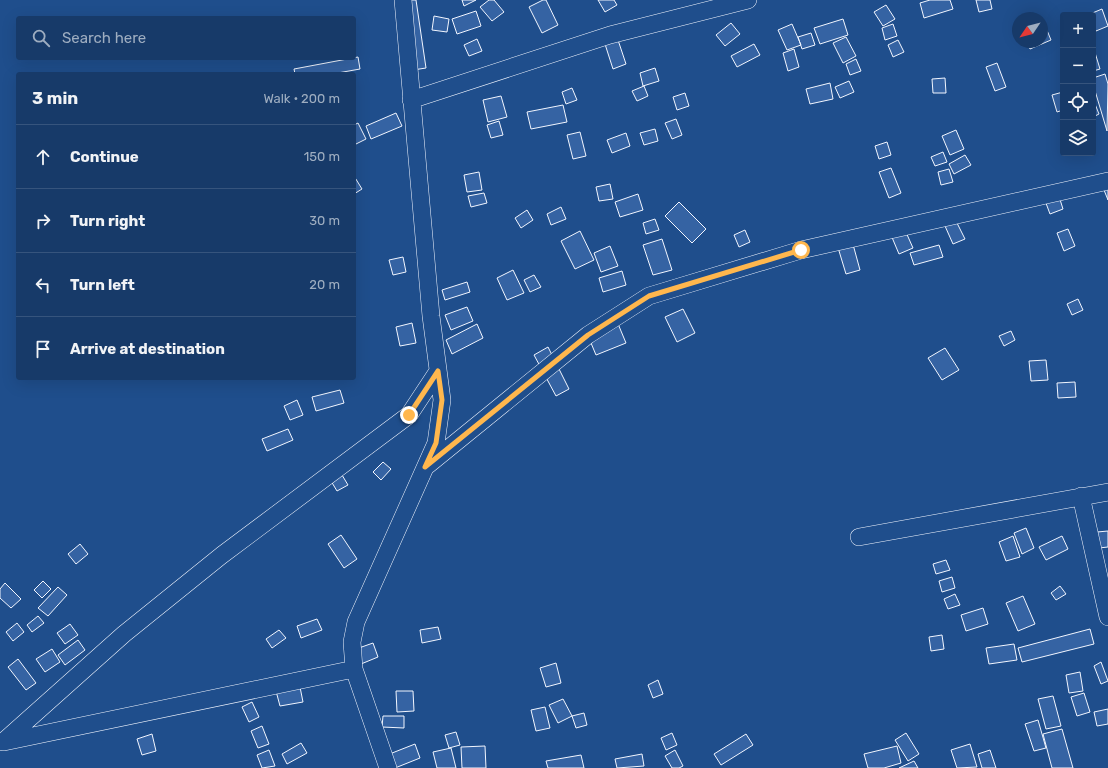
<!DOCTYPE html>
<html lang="en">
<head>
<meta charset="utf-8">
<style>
  body { margin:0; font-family:Rubik,sans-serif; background:#244571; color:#f1f3f6 }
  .controls { position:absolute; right:12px; top:12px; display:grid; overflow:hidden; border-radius:4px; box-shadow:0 4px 16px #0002 }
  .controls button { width:36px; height:36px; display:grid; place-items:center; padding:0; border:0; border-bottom:1px solid #36547d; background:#173a69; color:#f1f3f6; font:20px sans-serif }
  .compass { position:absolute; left:1012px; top:12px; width:36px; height:36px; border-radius:50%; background:#173a69; box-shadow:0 4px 16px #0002; rotate:235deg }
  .stop { position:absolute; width:12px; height:12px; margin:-9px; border:3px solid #ffb74d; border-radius:50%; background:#fff }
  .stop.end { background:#ffb74d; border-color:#fff; box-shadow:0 1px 4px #0008 }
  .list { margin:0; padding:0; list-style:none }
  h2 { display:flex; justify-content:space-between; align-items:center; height:52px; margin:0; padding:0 16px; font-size:17px }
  h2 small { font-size:13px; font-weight:400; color:#9eadc0 }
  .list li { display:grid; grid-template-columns:26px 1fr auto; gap:12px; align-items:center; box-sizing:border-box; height:64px; padding:0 16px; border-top:1px solid #36547d }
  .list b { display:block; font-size:15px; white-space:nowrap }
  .list em { font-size:13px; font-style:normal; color:#9eadc0 }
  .icon { flex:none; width:22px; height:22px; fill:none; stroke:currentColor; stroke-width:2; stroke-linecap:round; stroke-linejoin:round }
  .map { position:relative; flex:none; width:1108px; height:768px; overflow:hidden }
  .search { position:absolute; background:#173a69; box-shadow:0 4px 16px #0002; left:16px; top:16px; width:340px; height:44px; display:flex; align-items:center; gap:10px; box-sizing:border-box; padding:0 14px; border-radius:4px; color:#9eadc0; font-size:15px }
  .panel { position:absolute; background:#173a69; box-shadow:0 4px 16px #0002; left:16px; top:72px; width:340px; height:308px; border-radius:4px }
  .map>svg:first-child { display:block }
</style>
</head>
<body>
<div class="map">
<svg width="1108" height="768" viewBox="0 0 1108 768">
  <rect width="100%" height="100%" fill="#1f4e8c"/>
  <!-- building -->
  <path fill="#3563a3" stroke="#f2f6ff" d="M403,0H416L426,68L413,70Z
    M462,0H476L464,6Z
    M489,0H494L504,12L492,21L480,7Z
    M543,0H546L558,25L542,33L529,7Z
    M598,0H614L617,5L605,12Z
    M930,0H950L953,9L924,18L920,3Z
    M976,0H990L992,9L979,12Z
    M886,5L895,19L883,26L874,12Z
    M1102,9L1108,26L1096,31L1093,23V15L1090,14Z
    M476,11L481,26L457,34L452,19Z
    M434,16L449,19L447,32L432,30Z
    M843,19L848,35L820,44L814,28Z
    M731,23L740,34L725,46L716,35Z
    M1044,23L1051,40L1030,49L1027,42H1042V24Z
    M792,24L801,45L787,50L778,30Z
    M893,24L897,36L885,40L882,28Z
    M811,33L815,45L802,49L798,37Z
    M617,37L626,64L613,69L604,41Z
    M846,37L856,56L843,63L833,43Z
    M477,39L482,51L469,56L464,45Z
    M898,40L904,52L893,57L888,45Z
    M754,44L760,55L737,67L731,56Z
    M1093,46L1100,69L1093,71Z
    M794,49L799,67L788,71L783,53Z
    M358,57L360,69L332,74H295L294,69Z
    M856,59L861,71L850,75L846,64Z
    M997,63L1006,87L995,91L986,67Z
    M655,68L659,81L643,86L640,73Z
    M1105,74L1108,84L1107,131L1093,84V78Z
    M945,78L946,93H933L932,79Z
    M849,81L854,92L840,98L835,87Z
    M830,83L833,99L810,104L806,89Z
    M644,86L648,96L637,101L632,91Z
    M572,88L577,100L566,104L562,92Z
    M1063,92V110L1057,112L1052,95Z
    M685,93L689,106L677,110L673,97Z
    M501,96L507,117L488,122L483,100Z
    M1095,104L1099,114L1093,117V105Z
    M563,105L567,122L531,129L527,112Z
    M396,113L402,126L371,139L366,126Z
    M676,119L682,135L672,139L665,123Z
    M499,121L503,135L491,138L487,125Z
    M358,123L366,139L354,145V125Z
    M655,129L658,141L644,145L640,133Z
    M956,130L964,149L950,155L942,136Z
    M580,132L586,156L573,159L567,135Z
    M626,133L630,146L612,153L607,140Z
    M887,142L891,155L879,159L875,146Z
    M943,152L947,162L935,166L931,157Z
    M965,155L971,165L954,174L949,164Z
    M891,168L901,193L889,198L879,172Z
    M949,169L953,182L941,185L938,172Z
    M479,172L482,190L467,192L464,175Z
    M354,176L362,189L354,194Z
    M1108,177V200L1100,180Z
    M610,184L613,199L599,201L596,187Z
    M1057,190L1063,209L1050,214L1043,195Z
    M484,193L487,203L471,207L468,196Z
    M638,194L643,210L620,217L615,202Z
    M679,202L706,229L692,243L665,216Z
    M561,207L566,219L551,225L547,214Z
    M527,210L533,220L521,228L515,218Z
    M655,219L659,230L646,234L643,223Z
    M956,221L965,239L953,244L945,226Z
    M1068,229L1075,246L1064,251L1057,233Z
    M745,230L750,242L739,247L734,235Z
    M905,230L913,248L899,254L891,235Z
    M580,231L594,260L575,269L561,241Z
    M851,237L860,270L846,274L836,241Z
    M662,239L672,270L653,275L643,245Z
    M939,245L943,257L914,265L910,253Z
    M610,246L618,266L601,272L594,253Z
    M403,257L406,272L393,275L389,260Z
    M513,270L524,293L507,300L497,278Z
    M622,271L626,285L603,292L599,278Z
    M534,275L541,287L530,292L524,280Z
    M467,282L470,292L445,300L442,290Z
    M1078,299L1083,310L1072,315L1067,304Z
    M467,307L473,321L451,330L445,315Z
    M683,309L695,333L677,342L665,317Z
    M616,319L626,343L596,355L586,331Z
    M412,323L416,343L400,346L396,327Z
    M477,324L483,338L452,354L446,340Z
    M1011,331L1015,340L1004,346L999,336Z
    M548,347L569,389L556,396L534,355Z
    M945,348L959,370L942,380L928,358Z
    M1046,360L1048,380L1031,381L1029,361Z
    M1075,382L1076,397L1058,398L1057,383Z
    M340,390L344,403L316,411L312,397Z
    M297,400L303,415L290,420L284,406Z
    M288,429L293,440L267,451L262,439Z
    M383,462L391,469L381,480L373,472Z
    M342,475L348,485L337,491L331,481Z
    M1026,528L1034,548L1022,554L1014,533Z
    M1108,531V547L1099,548L1097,532Z
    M341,535L357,559L344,568L328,544Z
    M1013,536L1020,557L1006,561L999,542Z
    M1062,536L1068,549L1046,560L1039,547Z
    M80,544L88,554L76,564L68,554Z
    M946,560L950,570L936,574L933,564Z
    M952,577L955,588L942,592L939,581Z
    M43,581L51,589L42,598L34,590Z
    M5,583L21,599L11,608L0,598V589Z
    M1060,586L1066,594L1056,600L1051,593Z
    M58,587L67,595L48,616L38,608Z
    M955,594L960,605L948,609L944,599Z
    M1023,596L1035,624L1018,631L1006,603Z
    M983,608L988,624L966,631L961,615Z
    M38,616L44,623L32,632L27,625Z
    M317,619L322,630L301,638L297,626Z
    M17,623L24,632L13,641L6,632Z
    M70,624L78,635L65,644L57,633Z
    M438,627L441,639L422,643L420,630Z
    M1090,629L1094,644L1022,662L1018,648Z
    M279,630L286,638L272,648L266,639Z
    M942,635L944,649L931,651L929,637Z
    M78,640L85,650L65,665L58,655Z
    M373,643L378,657L361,664L356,649Z
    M1014,644L1017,660L989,664L986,648Z
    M52,649L60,662L45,672L36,659Z
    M18,659L36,683L26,690L8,667Z
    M1101,662L1108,681L1101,684L1094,666Z
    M556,663L561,683L546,687L540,668Z
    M1080,672L1083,691L1069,693L1066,675Z
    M658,680L663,694L653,698L648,685Z
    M300,687L303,702L280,706L276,691Z
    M396,691H413L414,711L397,712Z
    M1084,693L1090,712L1077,716L1071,697Z
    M1053,696L1061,726L1046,729L1038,699Z
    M563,699L572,716L558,723L549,705Z
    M252,702L259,717L249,722L242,707Z
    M545,707L550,728L536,731L531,710Z
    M1108,709V724L1097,726L1094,712Z
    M584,713L587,725L576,728L572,716Z
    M383,716H404V728L382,727Z
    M1038,720L1046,748L1034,751L1025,724Z
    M262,726L269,744L258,748L251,731Z
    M1062,729L1073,768H1052L1043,734Z
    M456,732L460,745L449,748L445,735Z
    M672,733L677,745L666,750L661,738Z
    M906,733L919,754L908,761L895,740Z
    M152,734L156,751L142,755L137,739Z
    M746,734L753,745L721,765L714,754Z
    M301,743L307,753L287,764L282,754Z
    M415,744L420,758L395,768L387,755Z
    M970,744L977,767L957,768L951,750Z
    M485,746L486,768H462L461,747Z
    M897,746L901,763L884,768H868L864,754Z
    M451,748L456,768H437L433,752Z
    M269,750L275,766L262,768L257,755Z
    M675,750L683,766L679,768H672L665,756Z
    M990,750L996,768H982L978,754Z
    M642,754L644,766L617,768L615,759Z
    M581,755L584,768H548L546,761Z
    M914,761L918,768H899Z"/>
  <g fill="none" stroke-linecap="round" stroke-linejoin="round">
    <defs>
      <path id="street" d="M411,100L610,35L748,0
        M428,465L588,335L649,296L801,250L1108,181
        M1081,496L1108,617
        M859,537L1108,492
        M3,742L124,634L222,555L409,415L438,371
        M4,742L354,669
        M388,768L354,669L352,642L356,622L436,443L442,400L431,316L403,0"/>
    </defs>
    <!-- street casing -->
    <use href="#street" stroke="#f2f6ff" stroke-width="18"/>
    <!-- street -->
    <use href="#street" stroke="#1f4e8c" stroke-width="17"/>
  </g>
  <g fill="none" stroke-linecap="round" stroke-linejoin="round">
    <!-- route -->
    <path stroke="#ffb74d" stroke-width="5" d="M409,415L438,371L442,400L436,443L425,467L588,335L649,296L801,250"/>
  </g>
</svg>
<div class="controls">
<button>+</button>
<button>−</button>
<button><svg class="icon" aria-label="locate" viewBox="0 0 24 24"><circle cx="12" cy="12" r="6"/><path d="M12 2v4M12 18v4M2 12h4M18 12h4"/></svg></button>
<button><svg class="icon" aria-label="layers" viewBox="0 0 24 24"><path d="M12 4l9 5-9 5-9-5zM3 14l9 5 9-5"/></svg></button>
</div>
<svg class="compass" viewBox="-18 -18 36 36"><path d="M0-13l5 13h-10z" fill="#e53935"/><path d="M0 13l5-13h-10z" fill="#9eadc0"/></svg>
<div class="stop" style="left:801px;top:250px"></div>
<div class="stop end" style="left:409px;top:415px"></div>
<div class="search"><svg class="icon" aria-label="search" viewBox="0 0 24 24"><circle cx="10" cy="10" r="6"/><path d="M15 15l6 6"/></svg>Search here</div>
<section class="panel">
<h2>3 min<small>Walk · 200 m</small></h2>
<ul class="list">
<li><svg class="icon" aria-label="ahead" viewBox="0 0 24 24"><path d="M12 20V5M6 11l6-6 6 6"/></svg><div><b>Continue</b></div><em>150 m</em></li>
<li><svg class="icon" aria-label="right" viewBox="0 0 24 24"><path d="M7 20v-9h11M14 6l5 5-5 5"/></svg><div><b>Turn right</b></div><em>30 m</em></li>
<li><svg class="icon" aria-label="left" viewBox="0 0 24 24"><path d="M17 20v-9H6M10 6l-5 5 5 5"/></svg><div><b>Turn left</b></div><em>20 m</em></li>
<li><svg class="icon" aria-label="arrive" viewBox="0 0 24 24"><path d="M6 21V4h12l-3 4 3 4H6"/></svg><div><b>Arrive at destination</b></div></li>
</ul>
</section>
</div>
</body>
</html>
